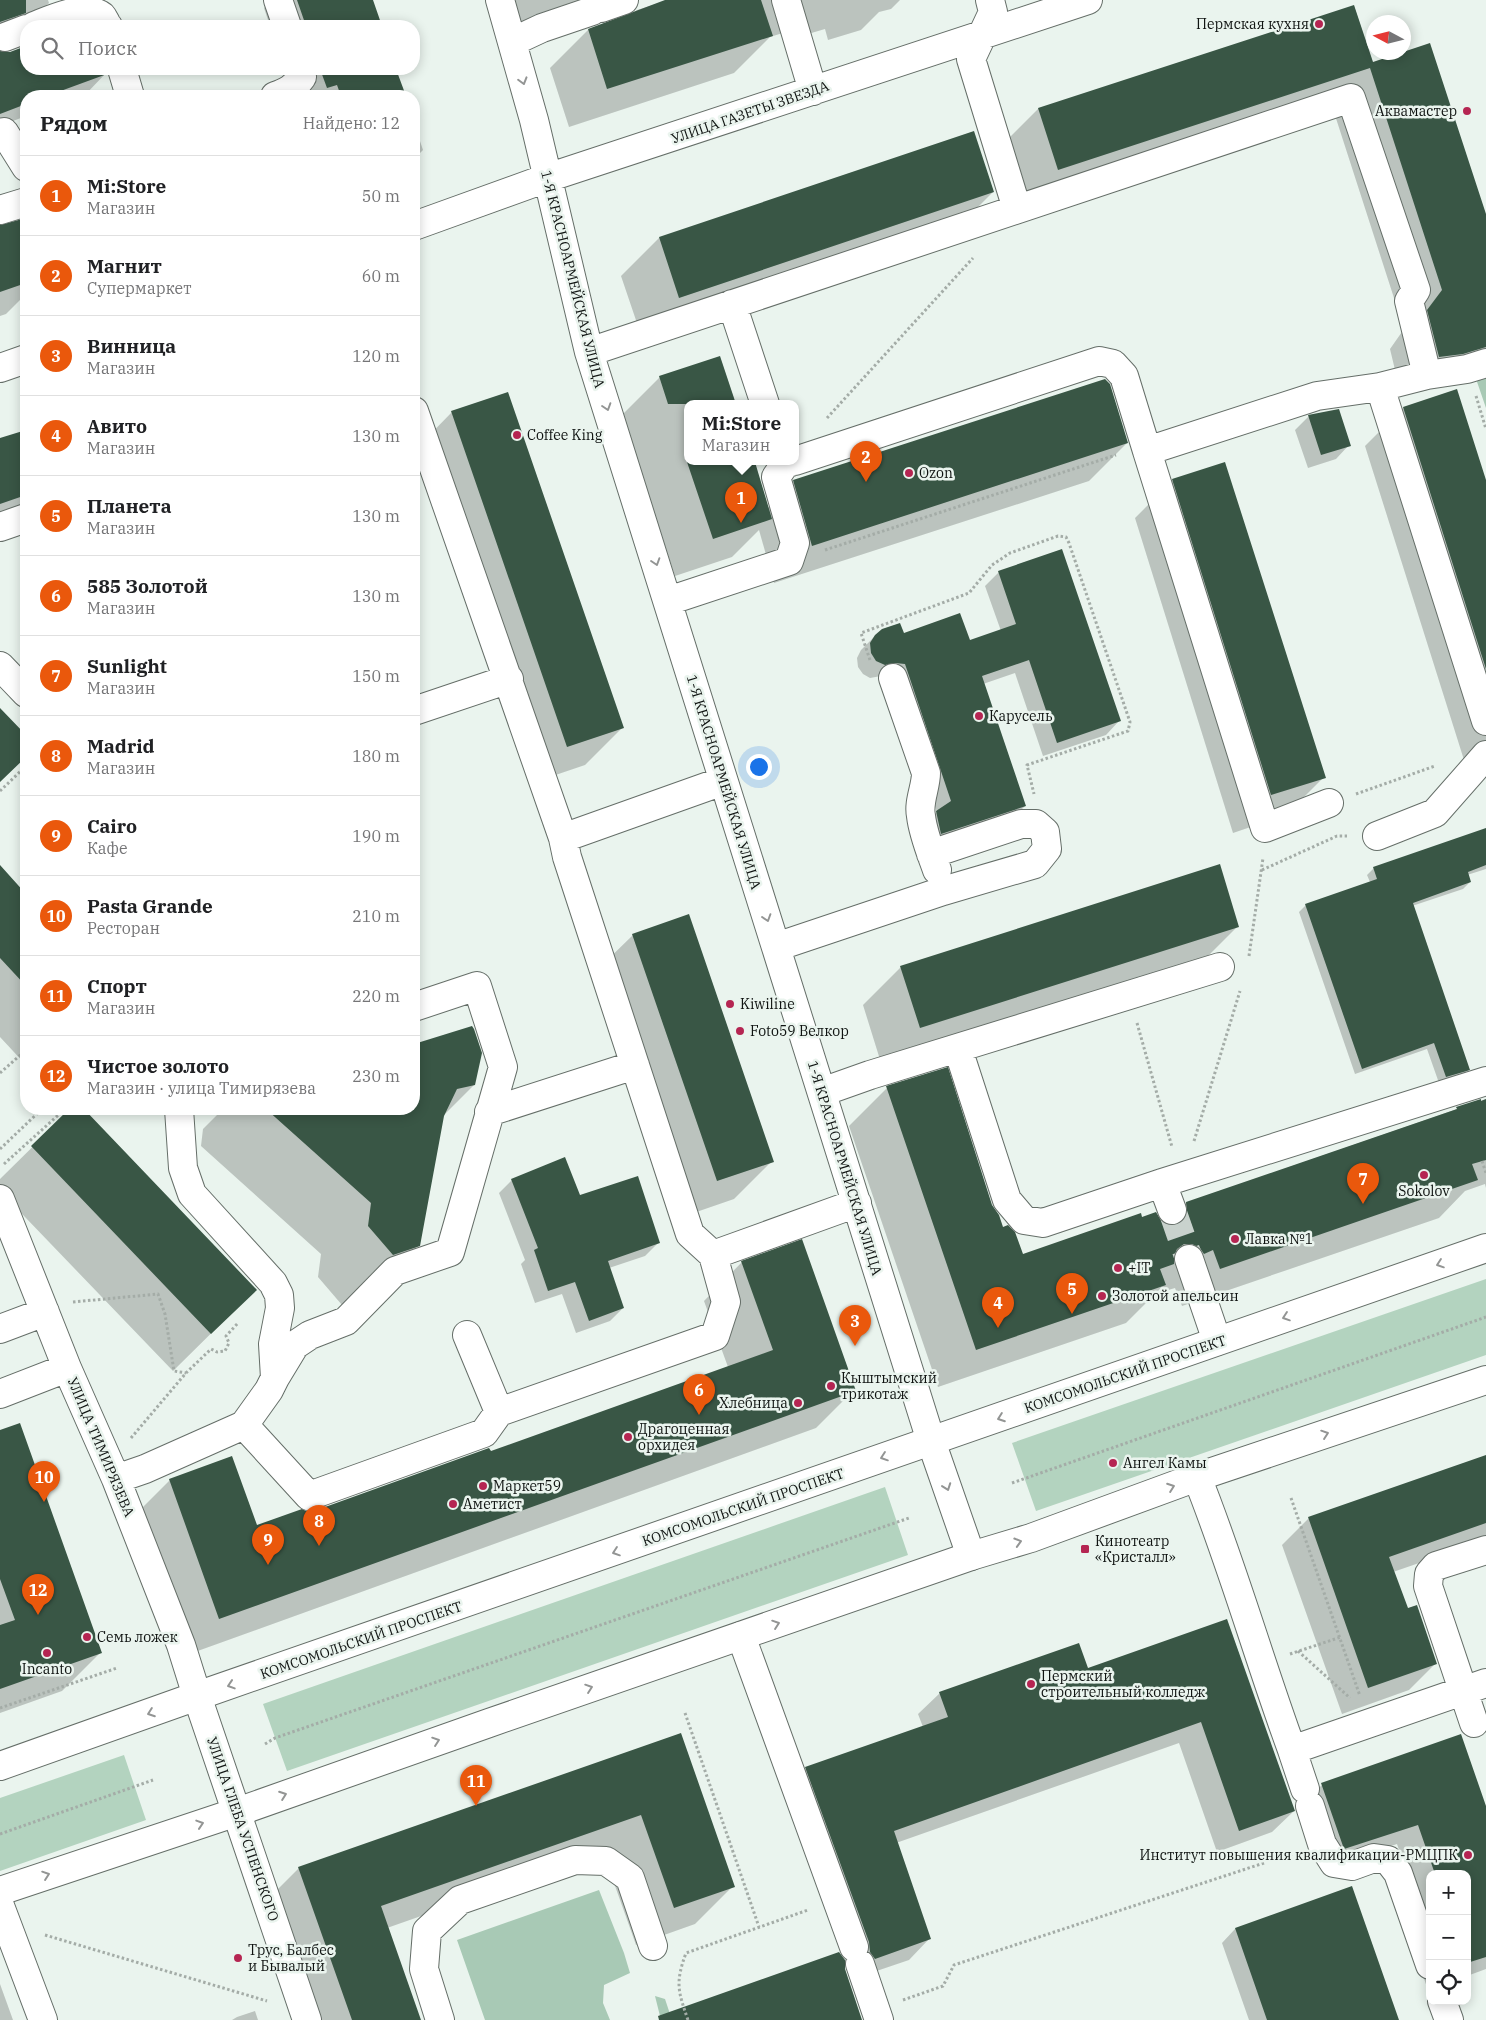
<!DOCTYPE html>
<html lang="ru">
<head>
<meta charset="utf-8">
<style>
  body { margin:0; font-family:"IBM Plex Serif",serif; background:#f2f2f2; color:#202124 }
  .controls { position:absolute; right:15px; bottom:15px; display:grid; overflow:hidden; border-radius:10px; box-shadow:0 2px 12px #0003 }
  .controls button { width:45px; height:45px; display:grid; place-items:center; padding:0; border:0; border-bottom:1px solid #e0e0e0; background:#fff; color:#202124; font:25px sans-serif }
  .compass { position:absolute; left:1366px; top:15px; width:45px; height:45px; border-radius:50%; background:#fff; box-shadow:0 2px 12px #0003; rotate:277deg }
  .you { position:absolute; left:758px; top:766px; width:18px; height:18px; margin:-12px; border:4px solid #fff; border-radius:50%; background:#1a73e8; box-shadow:0 0 0 8px #1a73e833 }
  .badge { display:grid; place-items:center; width:32px; height:32px; border-radius:50%; background:#ea580c; color:#fff; font-size:16px; font-weight:700 }
  .pin { position:absolute; translate:-50% -41px; filter:drop-shadow(0 1px 2px #0008) }
  .pin::after { content:''; position:absolute; top:26px; width:18px; height:15px; background:inherit; clip-path:polygon(0 0,100% 0,50% 100%) }
  .popup { position:absolute; left:684px; top:400px; width:115px; height:65px; box-sizing:border-box; display:grid; place-content:center; border-radius:10px; background:#fff; filter:drop-shadow(0 1px 4px #0005); font-size:16px; white-space:nowrap; color:#757577 }
  .popup b { font-size:19px; color:#202124 }
  .popup::after { content:''; position:absolute; left:50%; top:100%; margin-left:-10px; border:10px solid transparent; border-top-color:#fff }
  .list { margin:0; padding:0; list-style:none }
  h2 { display:flex; justify-content:space-between; align-items:center; height:65px; margin:0; padding:0 20px; font-size:21px }
  h2 small { font-size:16px; font-weight:400; color:#757577 }
  .list li { display:grid; grid-template-columns:32px 1fr auto; gap:15px; align-items:center; box-sizing:border-box; height:80px; padding:0 20px; border-top:1px solid #e0e0e0 }
  .list b { display:block; font-size:19px; white-space:nowrap }
  .list p { margin:0; font-size:16px; white-space:nowrap; color:#757577 }
  .list em { font-size:16px; font-style:normal; color:#757577 }
  .icon { flex:none; width:28px; height:28px; fill:none; stroke:currentColor; stroke-width:2; stroke-linecap:round; stroke-linejoin:round }
  .map { position:relative; flex:none; width:1486px; height:2020px; overflow:hidden }
  .search { position:absolute; background:#fff; box-shadow:0 2px 12px #0003; left:20px; top:20px; width:400px; height:55px; display:flex; align-items:center; gap:12px; box-sizing:border-box; padding:0 18px; border-radius:20px; color:#757577; font-size:19px }
  .panel { position:absolute; background:#fff; box-shadow:0 2px 12px #0003; left:20px; top:90px; width:400px; height:1025px; border-radius:20px }
  .map>svg:first-child { display:block }
</style>
</head>
<body>
<div class="map">
<svg width="1486" height="2020" viewBox="0 0 1486 2020">
  <rect width="100%" height="100%" fill="#eaf4ee"/>
  <!-- green -->
  <path fill="#b3d3bf" d="M1486,1279V1355L1036,1511L1012,1443Z
    M885,1487L908,1555L287,1771L263,1704Z
    M124,1755L146,1820L0,1871V1798Z"/>
  <!-- forest -->
  <path fill="#a8c9b5" d="M1486,370V408L1474,373Z
    M599,1890L624,1953L630,1973L604,1985L603,2003L610,2020H485L457,1940Z
    M655,1996L665,1999L672,2020H661Z"/>
  <!-- shadow -->
  <path fill="#0003" d="M0,0H48L49,3L28,24L0,34Z
    M272,0H372L381,26H270L264,8Z
    M489,0H594L505,48Z
    M669,0H900L891,9L879,12L861,30L828,40L825,29L791,39L789,31L770,37L734,73L569,127L550,68L588,30L630,16L637,10Z
    M1354,6L1372,63L1486,218V367L1480,374L1424,391L1401,395L1390,349L1404,329L1332,106L1020,208L1000,147L1038,109Z
    M26,46V69H106V73L85,95L80,96H26V116L0,126V53H10Z
    M285,69H395L405,96H294Z
    M414,123L423,150L414,159Z
    M973,133L993,192L955,230L641,335L621,276L659,238Z
    M25,220L26,294L6,314L0,316V226Z
    M719,357L735,404H687V462H754L768,508L794,481L1127,443L1089,481L774,583L759,530L732,557L675,576L622,415L660,377Z
    M1403,408L1486,484V753L1464,760L1365,446Z
    M452,412L623,727L585,765L529,784L414,451Z
    M1309,416L1349,445L1336,459L1308,468L1295,430Z
    M26,431V520L0,528V440Z
    M1173,480L1324,777L1286,815L1233,833L1135,518Z
    M999,572L1119,721L1106,735L1043,756L1015,673L983,684L1025,806L1011,820L928,847L923,826L937,812L891,677L881,676L870,678L863,674L858,667L857,658L861,650L875,636L903,635L969,642L1001,631L985,586Z
    M1486,829V869L1467,875L1470,882L1463,889L1412,906L1469,1069L1462,1076L1439,1083L1427,1049L1355,1074L1299,912L1306,905L1370,882L1367,875L1374,868Z
    M0,867L26,896V1065L0,1037Z
    M1238,926L1200,964L882,1066L863,1005L901,967Z
    M633,935L772,1161L734,1199L679,1218L594,973Z
    M471,1028L474,1085L443,1116L419,1245L368,1296L342,1305L318,1277L321,1254L201,1146L203,1129L223,1109H414V1046Z
    M887,1088L991,1205L1002,1228L1022,1255L1141,1219L1165,1225L1186,1203L1486,1099V1188L1485,1184L1465,1191L1439,1218L1182,1306L1175,1288L1165,1291L1162,1287L1126,1323L938,1387L849,1126Z
    M71,1109H82L255,1290L173,1371L0,1191V1179Z
    M512,1180L579,1197L658,1243L645,1256L609,1268L623,1308L610,1321L576,1333L562,1294L535,1303L521,1264L525,1260L499,1193Z
    M742,1262L854,1390L816,1428L181,1657L132,1518L170,1480L256,1527L315,1512L490,1453L728,1367L704,1301Z
    M0,1431L100,1653L62,1691L0,1713Z
    M1486,1456V1549L1483,1541L1393,1572L1407,1610L1436,1663L1409,1690L1342,1714L1282,1545L1309,1518Z
    M1227,1620L1294,1811L1272,1832L1217,1852L1179,1743L896,1843L930,1938L909,1960L853,1979L785,1790L806,1768L923,1727L918,1714L940,1693L1087,1670Z
    M680,1734L733,1886L695,1924L636,1945L603,1852L387,1928L419,2020H301L261,1906L299,1868Z
    M1322,1785L1486,1810V1969L1467,1976V1874H1430V1989L1428,1990L1410,1939L1425,1924L1397,1844L1324,1868L1301,1805Z
    M1351,1888L1398,2020H1249L1222,1943L1235,1929Z
    M0,1984L13,2020H0Z
    M255,2011L258,2020H232L237,2017Z"/>
  <!-- building -->
  <path fill="#395645" d="M0,0H26V13L0,22Z
    M297,0H373L382,26H306Z
    M665,0H761L773,36L607,89L588,29Z
    M1354,5L1373,62L1430,43L1486,214V347L1463,354L1439,357L1427,310L1442,290L1370,68L1058,170L1038,108Z
    M26,46V69H107V74L47,96H26V104L0,114V51L10,52Z
    M320,69H396L406,96H341L337,85L327,88Z
    M974,131L994,192L679,298L659,237Z
    M26,218V283L0,292V225Z
    M720,356L736,404H668L659,376Z
    M1105,379L1110,384L1128,443L812,546L793,480Z
    M1457,389L1486,480V669L1403,407Z
    M508,392L624,728L567,747L451,411Z
    M1339,409L1351,446L1321,455L1308,415Z
    M26,430V495L0,504V438Z
    M687,462H755L772,519L713,539Z
    M1225,462L1326,778L1271,795L1172,479Z
    M1062,549L1121,721L1057,743L1029,660L982,676L1026,806L941,834L936,811L951,801L905,664L895,663L885,665L876,661L871,653L870,643L875,635L882,629L900,623L904,633L960,613L970,640L1016,624L998,571Z
    M0,708L26,735V757L0,782Z
    M1486,828V865L1468,872L1471,882L1413,903L1470,1070L1446,1077L1434,1043L1362,1069L1305,904L1377,879L1373,867Z
    M1220,864L1239,927L920,1028L900,966Z
    M0,865L26,894V986L0,958Z
    M689,914L774,1162L717,1181L632,934Z
    M472,1026L474,1029L482,1053L475,1085L457,1089L444,1116L420,1246L393,1255L368,1226L371,1203L266,1109H414V1044Z
    M948,1067L992,1205L999,1215L1003,1227L1008,1225L1015,1232L1023,1254L1141,1213L1142,1217L1156,1212L1162,1222L1169,1225H1177L1184,1220L1187,1213L1186,1202L1457,1109L1456,1107L1481,1099V1101L1486,1099V1160L1472,1164L1478,1180L1220,1269L1213,1250L1204,1254L1200,1248L1192,1244H1184L1177,1249L1174,1256V1264L1160,1269L1166,1285L976,1350L886,1086Z
    M69,1109H84L257,1290L211,1334L31,1146Z
    M565,1157L580,1195L638,1176L660,1243L608,1261L624,1308L589,1321L575,1282L548,1291L534,1250L538,1248L511,1179Z
    M802,1239L856,1391L219,1619L169,1479L232,1456L257,1525L302,1509L306,1511H314L489,1448L491,1451L773,1350L741,1261Z
    M20,1423L102,1653L0,1689V1625L15,1620L0,1579V1430Z
    M1486,1455V1523L1389,1557L1408,1608L1417,1605L1437,1664L1368,1688L1308,1517Z
    M1227,1619L1295,1811L1239,1831L1201,1722L894,1831L931,1939L875,1959L870,1952L869,1942L805,1767L948,1717L939,1692L1079,1643L1088,1668Z
    M681,1733L735,1887L674,1908L641,1815L381,1906L421,2020H352L298,1867Z
    M1461,1734L1486,1806V1957L1467,1963V1874H1435L1418,1825L1344,1849L1321,1783Z
    M1352,1886L1399,2020H1267L1235,1928Z
    M839,1952L845,1960V1969L862,2020H659L658,2016Z"/>
  <g fill="none" stroke-linecap="round" stroke-linejoin="round">
    <!-- minor-tunnel -->
    <path stroke="#c9d2cd" stroke-width="28" stroke-dasharray="28 14" stroke-linecap="butt" d="M1172,1210L1189,1259"/>
    <defs>
      <path id="minor" d="M278,0L287,26
        M500,0L534,120L589,352L931,1441L971,1556
        M786,0L813,91
        M990,0L993,12L971,59L1017,209
        M601,8L624,0
        M34,26C50,20 85,3 102,16C104,18 106,24 108,26
        M5,37L26,29
        M512,42L542,28L592,11
        M122,69L130,96
        M275,96C287,92 294,88 302,77L301,69
        M0,133L4,132L26,167
        M0,210L26,202
        M414,226L547,178L1088,0
        M732,304L765,404
        M589,352L1351,98L1416,290L1409,301L1427,375
        M0,368L26,359
        M1380,387L1486,721
        M1147,451L1265,828L1329,803
        M795,461L1099,361L1113,364L1124,376L1147,451L1317,396L1380,387L1427,375L1467,369L1486,363
        M0,527L26,518
        M668,601L789,561L795,543L776,477L785,464L791,462
        M0,666L26,693
        M893,678L926,773C926,787 918,802 921,816C923,834 931,853 937,870
        M414,711L509,679
        M1377,836L1435,813L1486,755
        M563,838L723,781
        M776,947L943,891L1035,864L1047,849L1045,832L1036,824H1021L931,854
        M958,1049L1007,1200L1024,1220L1043,1223L1162,1183L1486,1081
        M822,1092L870,1075L1220,967
        M489,1112L635,1065
        M1162,1183L1172,1210
        M0,1199L67,1368L116,1479L181,1645L197,1696L307,2020
        M713,1255L857,1203
        M1189,1259L1217,1341
        M0,1329L45,1312
        M467,1335L499,1412
        M275,1378L295,1345L310,1335L346,1321L395,1271L450,1252L503,1067L477,986L414,1007
        M0,1394L67,1368
        M244,1425L309,1496L484,1433L499,1412L715,1336L726,1302L713,1255L690,1234L567,857L563,838L414,411
        M1197,1477C1233,1567 1259,1660 1292,1750L1486,1683
        M116,1479L145,1469L244,1425L269,1390L275,1378L273,1344L280,1308L279,1295L273,1283L192,1194L183,1168L179,1109
        M741,1636L854,1947
        M1474,1723L1428,1586L1429,1574L1436,1566L1486,1550
        M1292,1750L1305,1789
        M1310,1806L1322,1844L1334,1863L1352,1866L1374,1858L1388,1860L1398,1873L1430,1965
        M0,1906L43,2020
        M860,1964L879,2020
        M1442,2001L1449,2020
        M440,2020L424,1969L427,1931L460,1900L575,1860L606,1861L630,1878L653,1946"/>
      <path id="major" d="M0,1766L197,1696L1486,1248
        M0,1891L237,1812L489,1723L971,1556L1031,1538L1197,1477L1486,1380"/>
    </defs>
    <!-- minor casing -->
    <use href="#minor" stroke="#656e68" stroke-width="30"/>
    <!-- major casing -->
    <use href="#major" stroke="#656e68" stroke-width="30"/>
    <!-- path -->
    <path stroke="#a4aca7" stroke-width="3" stroke-dasharray="2.5 2.5" stroke-linecap="butt" d="M1476,396L1486,429
      M827,418L973,258
      M825,550L1116,455
      M870,660L861,633L969,593L992,565L1010,553L1058,536L1066,537L1069,543L1130,722L1128,731L1027,765L1034,794
      M0,791L26,766
      M1356,794L1435,766
      M1262,870L1337,836H1347
      M1249,956L1263,858
      M1137,1023L1172,1147
      M0,1073L26,1050
      M1194,1141L1240,991
      M0,1149L42,1109
      M1482,1161L1486,1173
      M4,1164L65,1109
      M73,1302L158,1294L165,1314L174,1371L186,1373
      M131,1438L186,1373L211,1349L217,1352L225,1351L229,1343L226,1336L238,1323
      M1012,1483L1486,1317
      M1291,1498L1360,1696
      M1298,1651L1350,1698
      M1290,1654L1341,1637
      M0,1708L117,1668
      M685,1713L759,1927
      M265,1744L275,1738L909,1518
      M0,1834L153,1780
      M1280,1858L1293,1854
      M45,1935L267,2001
      M903,2000L943,1986L954,1965L1264,1863
      M688,2020C678,1991 675,1983 686,1953L808,1910"/>
    <!-- minor -->
    <use href="#minor" stroke="#fff" stroke-width="28"/>
    <!-- major -->
    <use href="#major" stroke="#fff" stroke-width="28"/>
  </g>
  <!-- one-way arrows -->
  <defs><path id="oneway-chevron" d="M-2-3.5L2.5 0L-2 3.5" fill="none" stroke-width="1.6" stroke-linecap="round" stroke-linejoin="round" transform="scale(1.25)"/></defs>
  <g stroke="#939594">
    <use href="#oneway-chevron" transform="translate(523 81) rotate(74)"/>
    <use href="#oneway-chevron" transform="translate(607 407) rotate(72)"/>
    <use href="#oneway-chevron" transform="translate(656 562) rotate(72)"/>
    <use href="#oneway-chevron" transform="translate(767 918) rotate(72)"/>
    <use href="#oneway-chevron" transform="translate(1440 1264) rotate(161)"/>
    <use href="#oneway-chevron" transform="translate(1286 1317) rotate(161)"/>
    <use href="#oneway-chevron" transform="translate(1001 1418) rotate(160)"/>
    <use href="#oneway-chevron" transform="translate(1325 1434) rotate(-19)"/>
    <use href="#oneway-chevron" transform="translate(884 1457) rotate(161)"/>
    <use href="#oneway-chevron" transform="translate(947 1487) rotate(70)"/>
    <use href="#oneway-chevron" transform="translate(1171 1487) rotate(-20)"/>
    <use href="#oneway-chevron" transform="translate(1018 1542) rotate(-17)"/>
    <use href="#oneway-chevron" transform="translate(616 1552) rotate(161)"/>
    <use href="#oneway-chevron" transform="translate(776 1624) rotate(-19)"/>
    <use href="#oneway-chevron" transform="translate(231 1685) rotate(162)"/>
    <use href="#oneway-chevron" transform="translate(589 1688) rotate(-19)"/>
    <use href="#oneway-chevron" transform="translate(151 1713) rotate(160)"/>
    <use href="#oneway-chevron" transform="translate(436 1741) rotate(-19)"/>
    <use href="#oneway-chevron" transform="translate(283 1795) rotate(-20)"/>
    <use href="#oneway-chevron" transform="translate(200 1824) rotate(-18)"/>
    <use href="#oneway-chevron" transform="translate(46 1875) rotate(-19)"/>
  </g>
  <!-- markers -->
  <g fill="#b52552" stroke="#eaf4ee" stroke-width="2">
    <circle cx="1319" cy="24" r="5"/>
    <circle cx="1467" cy="111" r="5"/>
    <circle cx="517" cy="435" r="5"/>
    <circle cx="909" cy="473" r="5"/>
    <circle cx="979" cy="716" r="5"/>
    <circle cx="730" cy="1004" r="5"/>
    <circle cx="740" cy="1031" r="5"/>
    <circle cx="1424" cy="1175" r="5"/>
    <circle cx="1235" cy="1239" r="5"/>
    <circle cx="1118" cy="1268" r="5"/>
    <circle cx="1102" cy="1296" r="5"/>
    <circle cx="831" cy="1386" r="5"/>
    <circle cx="798" cy="1403" r="5"/>
    <circle cx="628" cy="1437" r="5"/>
    <circle cx="1113" cy="1463" r="5"/>
    <circle cx="483" cy="1486" r="5"/>
    <circle cx="453" cy="1504" r="5"/>
    <rect x="1080" y="1544" width="10" height="10" rx="2.5"/>
    <circle cx="87" cy="1637" r="5"/>
    <circle cx="47" cy="1653" r="5"/>
    <circle cx="1031" cy="1684" r="5"/>
    <circle cx="1468" cy="1855" r="5"/>
    <circle cx="238" cy="1958" r="5"/>
  </g>
  <g text-anchor="middle" stroke-width="5" stroke-linejoin="round" paint-order="stroke">
    <!-- poi labels -->
    <g font-size="14" fill="#0f1311" stroke="#eaf4ee" text-anchor="start">
      <text x="1309" y="29" text-anchor="end">Пермская кухня</text>
      <text x="1457" y="116" text-anchor="end">Аквамастер</text>
      <text x="527" y="440">Coffee King</text>
      <text x="919" y="478">Ozon</text>
      <text x="989" y="721">Карусель</text>
      <text x="740" y="1009">Kiwiline</text>
      <text x="750" y="1036">Foto59 Велкор</text>
      <text x="1424" y="1196" text-anchor="middle">Sokolov</text>
      <text x="1245" y="1244">Лавка №1</text>
      <text x="1128" y="1273">+IT</text>
      <text x="1112" y="1301">Золотой апельсин</text>
      <text x="841" y="1383">Кыштымский<tspan x="841" dy="16">трикотаж</tspan></text>
      <text x="788" y="1408" text-anchor="end">Хлебница</text>
      <text x="638" y="1434">Драгоценная<tspan x="638" dy="16">орхидея</tspan></text>
      <text x="1123" y="1468">Ангел Камы</text>
      <text x="493" y="1491">Маркет59</text>
      <text x="463" y="1509">Аметист</text>
      <text x="1095" y="1546">Кинотеатр<tspan x="1095" dy="16">«Кристалл»</tspan></text>
      <text x="97" y="1642">Семь ложек</text>
      <text x="47" y="1674" text-anchor="middle">Incanto</text>
      <text x="1041" y="1681">Пермский<tspan x="1041" dy="16">строительный колледж</tspan></text>
      <text x="1458" y="1860" text-anchor="end">Институт повышения квалификации-РМЦПК</text>
      <text x="248" y="1955">Трус, Балбес<tspan x="248" dy="16">и Бывалый</tspan></text>
    </g>
    <!-- street labels -->
    <g font-size="14" fill="#0f1311" stroke="#eaf4ee">
      <text transform="translate(750 112) rotate(-19)" y="5">УЛИЦА ГАЗЕТЫ ЗВЕЗДА</text>
      <text transform="translate(573 279) rotate(76)" y="5">1-Я КРАСНОАРМЕЙСКАЯ УЛИЦА</text>
      <text transform="translate(724 782) rotate(73)" y="5">1-Я КРАСНОАРМЕЙСКАЯ УЛИЦА</text>
      <text transform="translate(845 1168) rotate(73)" y="5">1-Я КРАСНОАРМЕЙСКАЯ УЛИЦА</text>
      <text transform="translate(1125 1374) rotate(-19)" y="5">КОМСОМОЛЬСКИЙ ПРОСПЕКТ</text>
      <text transform="translate(101 1447) rotate(67)" y="5">УЛИЦА ТИМИРЯЗЕВА</text>
      <text transform="translate(743 1507) rotate(-19)" y="5">КОМСОМОЛЬСКИЙ ПРОСПЕКТ</text>
      <text transform="translate(361 1640) rotate(-19)" y="5">КОМСОМОЛЬСКИЙ ПРОСПЕКТ</text>
      <text transform="translate(243 1829) rotate(71)" y="5">УЛИЦА ГЛЕБА УСПЕНСКОГО</text>
    </g>
  </g>
</svg>
<div class="controls">
<button>+</button>
<button>−</button>
<button><svg class="icon" aria-label="locate" viewBox="0 0 24 24"><circle cx="12" cy="12" r="6"/><path d="M12 2v4M12 18v4M2 12h4M18 12h4"/></svg></button>
</div>
<svg class="compass" viewBox="-18 -18 36 36"><path d="M0-13l5 13h-10z" fill="#e53935"/><path d="M0 13l5-13h-10z" fill="#757577"/></svg>
<div class="you"></div>
<div class="pin badge" style="left:741px;top:523px">1</div>
<div class="popup"><b>Mi:Store</b>Магазин</div>
<div class="pin badge" style="left:866px;top:482px">2</div>
<div class="pin badge" style="left:855px;top:1346px">3</div>
<div class="pin badge" style="left:998px;top:1328px">4</div>
<div class="pin badge" style="left:1072px;top:1314px">5</div>
<div class="pin badge" style="left:699px;top:1415px">6</div>
<div class="pin badge" style="left:1363px;top:1204px">7</div>
<div class="pin badge" style="left:319px;top:1546px">8</div>
<div class="pin badge" style="left:268px;top:1565px">9</div>
<div class="pin badge" style="left:44px;top:1502px">10</div>
<div class="pin badge" style="left:476px;top:1806px">11</div>
<div class="pin badge" style="left:38px;top:1615px">12</div>
<div class="search"><svg class="icon" aria-label="search" viewBox="0 0 24 24"><circle cx="10" cy="10" r="6"/><path d="M15 15l6 6"/></svg>Поиск</div>
<section class="panel">
<h2>Рядом<small>Найдено: 12</small></h2>
<ul class="list">
<li><span class="badge">1</span><div><b>Mi:Store</b><p>Магазин</p></div><em>50 m</em></li>
<li><span class="badge">2</span><div><b>Магнит</b><p>Супермаркет</p></div><em>60 m</em></li>
<li><span class="badge">3</span><div><b>Винница</b><p>Магазин</p></div><em>120 m</em></li>
<li><span class="badge">4</span><div><b>Авито</b><p>Магазин</p></div><em>130 m</em></li>
<li><span class="badge">5</span><div><b>Планета</b><p>Магазин</p></div><em>130 m</em></li>
<li><span class="badge">6</span><div><b>585 Золотой</b><p>Магазин</p></div><em>130 m</em></li>
<li><span class="badge">7</span><div><b>Sunlight</b><p>Магазин</p></div><em>150 m</em></li>
<li><span class="badge">8</span><div><b>Madrid</b><p>Магазин</p></div><em>180 m</em></li>
<li><span class="badge">9</span><div><b>Cairo</b><p>Кафе</p></div><em>190 m</em></li>
<li><span class="badge">10</span><div><b>Pasta Grande</b><p>Ресторан</p></div><em>210 m</em></li>
<li><span class="badge">11</span><div><b>Спорт</b><p>Магазин</p></div><em>220 m</em></li>
<li><span class="badge">12</span><div><b>Чистое золото</b><p>Магазин · улица Тимирязева</p></div><em>230 m</em></li>
</ul>
</section>
</div>
</body>
</html>
